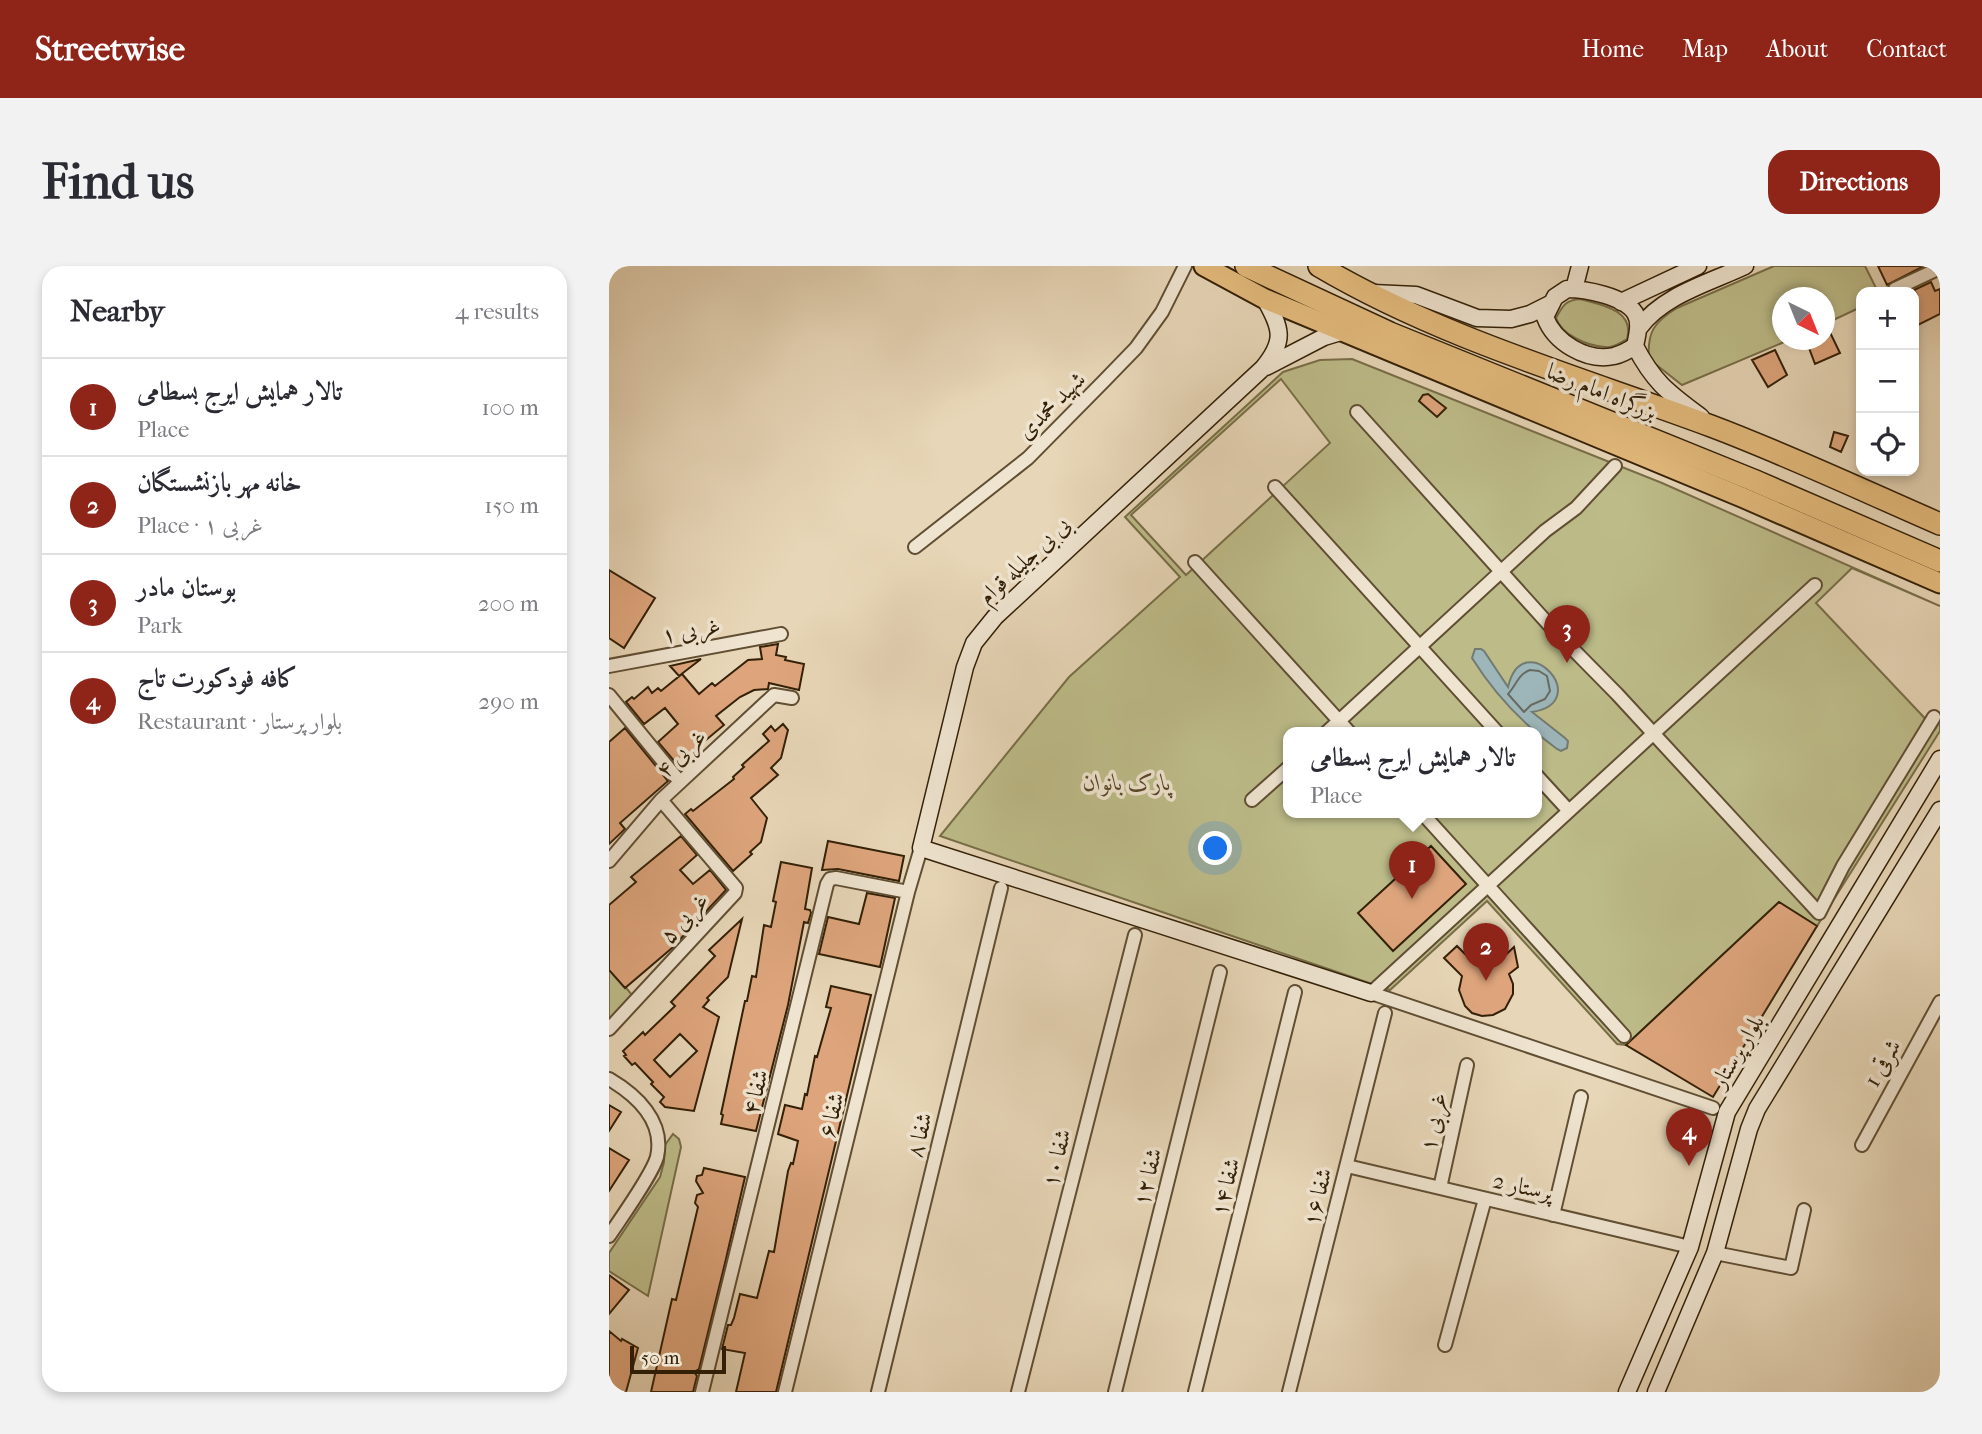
<!DOCTYPE html>
<html lang="en">
<head>
<meta charset="utf-8">
<style>
  body { margin:0; font-family:"IM FELL French Canon",Amiri,serif; background:#f2f2f3; color:#2b2b33 }
  .controls { position:absolute; right:21px; top:21px; display:grid; overflow:hidden; border-radius:14px; box-shadow:0 4px 10px #0003 }
  .controls button { width:63px; height:63px; display:grid; place-items:center; padding:0; border:0; border-bottom:2px solid #e1e1e2; background:#fff; color:#2b2b33; font:35px sans-serif }
  .compass { position:absolute; left:1163px; top:21px; width:63px; height:63px; border-radius:50%; background:#fff; box-shadow:0 4px 10px #0003; rotate:137deg }
  .scale { position:absolute; left:21px; bottom:18px; width:96px; box-sizing:border-box; padding-left:7px; border:4px solid #332007; border-top:0; font-size:19px; line-height:24px; white-space:nowrap; color:#332007; -webkit-text-stroke:5px #efe4d0; paint-order:stroke }
  .you { position:absolute; left:607px; top:583px; width:24px; height:24px; margin:-18px; border:5px solid #fff; border-radius:50%; background:#1a73e8; box-shadow:0 0 0 10px #1a73e833 }
  .badge { display:grid; place-items:center; width:46px; height:46px; border-radius:50%; background:#8f2418; color:#fff; font-size:23px; font-weight:700 }
  .pin { position:absolute; translate:-50% -58px; filter:drop-shadow(0 2px 4px #0008) }
  .pin::after { content:''; position:absolute; top:37px; width:24px; height:21px; background:inherit; clip-path:polygon(0 0,100% 0,50% 100%) }
  .popup { position:absolute; left:674px; top:461px; width:259px; height:91px; box-sizing:border-box; display:grid; place-content:center; border-radius:14px; background:#fff; filter:drop-shadow(0 2px 5px #0005); font-size:23px; white-space:nowrap; color:#7c7c81 }
  .popup b { font-size:26px; color:#2b2b33 }
  .popup::after { content:''; position:absolute; left:50%; top:100%; margin-left:-14px; border:14px solid transparent; border-top-color:#fff }
  .list { margin:0; padding:0; list-style:none }
  h2 { display:flex; justify-content:space-between; align-items:center; height:91px; margin:0; padding:0 28px; font-size:30px }
  h2 small { font-size:23px; font-weight:400; color:#7c7c81 }
  .list li { display:grid; grid-template-columns:46px 1fr auto; gap:21px; align-items:center; box-sizing:border-box; height:98px; padding:0 28px; border-top:2px solid #e1e1e2 }
  .list b { display:block; font-size:26px; white-space:nowrap }
  .list p { margin:0; font-size:23px; white-space:nowrap; color:#7c7c81 }
  .list em { font-size:23px; font-style:normal; color:#7c7c81 }
  .icon { flex:none; width:38px; height:38px; fill:none; stroke:currentColor; stroke-width:2; stroke-linecap:round; stroke-linejoin:round }
  .map { position:relative; flex:none; width:1331px; height:1126px; overflow:hidden; border-radius:21px }
  header { display:flex; align-items:center; gap:42px; box-sizing:border-box; height:98px; padding:0 35px; background:#8f2418; color:#fff }
  header strong { font-size:33px }
  nav { display:flex; gap:38px; margin-inline-start:auto; font-size:24px }
  .intro { display:flex; align-items:center; justify-content:space-between; box-sizing:border-box; height:168px; padding:0 42px }
  h1 { margin:0; font-size:49px }
  .button { padding:18px 32px; border-radius:21px; background:#8f2418; color:#fff; font-size:24px; font-weight:700 }
  main { display:flex; gap:42px; padding:0 42px }
  aside { flex:1; background:#fff; border-radius:21px; box-shadow:0 4px 10px #0003 }
  .map>svg:first-child { display:block }
</style>
</head>
<body>
<header>
<strong>Streetwise</strong>
<nav><a>Home</a><a>Map</a><a>About</a><a>Contact</a></nav>
</header>
<div class="intro"><h1>Find us</h1><a class="button">Directions</a></div>
<main>
<aside>
<h2>Nearby<small>4 results</small></h2>
<ul class="list">
<li><span class="badge">1</span><div><b>تالار همایش ایرج بسطامی</b><p>Place</p></div><em>100 m</em></li>
<li><span class="badge">2</span><div><b>خانه مهر بازنشستگان</b><p>Place · ۱ غربی</p></div><em>150 m</em></li>
<li><span class="badge">3</span><div><b>بوستان مادر</b><p>Park</p></div><em>200 m</em></li>
<li><span class="badge">4</span><div><b>کافه فودکورت تاج</b><p>Restaurant · بلوار پرستار</p></div><em>290 m</em></li>
</ul>
</aside>
<div class="map">
<svg width="1331" height="1126" viewBox="0 0 1331 1126">
  <rect width="100%" height="100%" fill="#e7d6b7"/>
  <filter id="stains"><feTurbulence type="fractalNoise" baseFrequency=".00286" numOctaves="4"/><feColorMatrix values="0 0 0 0 .2 0 0 0 0 .09 0 0 0 0 .02 0 0 0 .5 -.17"/></filter>
  <radialGradient id="worn" r=".72"><stop offset=".6" stop-color="#630" stop-opacity="0"/><stop offset="1" stop-color="#630" stop-opacity=".3"/></radialGradient>
  <!-- green -->
  <path fill="#bdbc89" stroke="#786e48" stroke-width="2" fill-rule="evenodd" d="M1165,0H1256L1269,26H1252V41L1216,58V32H1174V74H1180L1073,119L1040,93C1038,66 1045,56 1068,42Z
    M971,33C993,39 1026,44 1018,73C1011,77 1004,82 996,81C978,80 953,69 947,52C954,39 957,34 971,33Z
    M743,93L1053,217L1331,340L1243,302L1207,337L1326,463L1331,455V465L1208,660L1170,636L1017,779L1008,778L878,635L781,724L331,570L460,411L571,311L516,251L674,106L711,94ZM672,113L721,177L577,309L522,249ZM679,467H927V547H679Z
    M0,701L23,729L0,755Z
    M64,868L70,873L72,881L39,1030L0,1005V987L51,911L55,896L56,879Z"/>
  <!-- water -->
  <path fill="#9db6ba" stroke="#737a72" stroke-width="2" d="M866,383H872L875,385L899,421C914,357 987,436 923,446L956,472L959,475L958,482L952,485L948,483C914,458 886,429 863,392Z"/>
  <g fill="none" stroke-linecap="round" stroke-linejoin="round">
    <!-- shore -->
    <path stroke="#686b60" stroke-width="2" d="M921,404L930,405L938,410L941,425L936,433L922,439L915,446L899,428C907,420 909,408 921,404Z"/>
  </g>
  <!-- building -->
  <path fill="#dea57c" stroke="#332007" stroke-width="2" fill-rule="evenodd" d="M1269,0H1315L1278,19Z
    M1322,16L1326,25L1331,23V48L1305,61V31L1308,29L1305,24Z
    M1215,54L1231,87L1206,98L1197,74H1215Z
    M1166,84L1178,109L1159,121L1143,94Z
    M819,128L837,142L828,151L810,135L814,129Z
    M1225,166L1239,170L1232,186L1221,181Z
    M0,304L46,332L15,382L0,372Z
    M169,378L167,389L177,391L176,394L195,398L190,424L160,417L159,423L145,424L131,431L107,450L115,459L73,494L71,492L66,496L49,476L69,458L56,442L35,458L17,436L23,431L25,433L39,421L43,427L49,422L52,425L73,408L90,428L103,417L106,420L139,394L153,393L151,381Z
    M92,393L70,410L61,400Z
    M174,458L179,464L172,492L162,502L169,509L142,532L158,552L152,576L141,586L143,588L124,605L76,548L82,543L84,545L125,513L124,511L135,501L133,499L160,475L154,468L162,460L166,465Z
    M16,462L59,515L11,557L16,563L0,578V476Z
    M72,570L88,589L71,604L84,618L101,604L117,624L63,682L16,722L0,704V639L27,616L22,611Z
    M219,575L295,590L290,615L229,603L213,604Z
    M822,580L857,618L784,685L749,647Z
    M172,596L203,602L196,643L201,644L202,647L199,657L195,656L179,739L147,865L112,858L114,849L112,848L136,735H138L143,710L147,711L155,659L162,661L167,636L164,635Z
    M258,627L286,632L271,701L210,688L219,651L250,658Z
    M1170,636L1208,660L1104,831L1017,779Z
    M133,653L119,711L98,732L100,734L94,741L110,751L85,845L56,841L51,836L55,831L42,818L44,816L26,797L23,799L15,790L17,789L14,785L34,766L36,769L66,740L62,736L106,690L100,684ZM71,768L88,785L61,811L45,794Z
    M848,680L866,698L878,696L888,697L905,681L909,701L900,708L904,718V728L896,743L884,749L873,750L863,747L856,740L850,724L853,710L835,692Z
    M222,720L262,729L167,1126H127L136,1087L113,1083L119,1059H122L125,1052L131,1028L148,1032L160,985L165,986L179,905L182,897L184,898L189,875L169,868L176,839L193,843L196,828L198,829L206,790L208,791L222,742L217,741Z
    M0,839L12,846L0,865Z
    M0,882L20,894L0,925Z
    M95,902L136,911L116,997L90,1103L85,1106L88,1110L84,1126H42L63,1033L67,1034L89,941L86,937L88,929L94,927L87,915L88,910L93,909Z
    M0,1009L20,1024L0,1048Z
    M0,1065L12,1075L13,1073L29,1082L17,1126H0Z"/>
  <g fill="none" stroke-linecap="round" stroke-linejoin="round">
    <defs>
      <path id="street" d="M1286,23L1331,2
        M748,146L942,361L1008,428L1210,647L1234,600L1325,451
        M666,221L889,467
        M306,281L419,192L494,116L527,82L553,46L576,0
        M586,296L741,467
        M0,400L172,368
        M0,429L71,516
        M717,467L936,265L967,242L1006,200
        M927,509L960,545
        M643,534L679,502
        M813,547L1015,770
        M0,595L52,534L165,429L183,432
        M0,763L126,627L127,622L52,534
        M0,813C27,829 56,855 48,891C43,909 12,952 0,970
        M1104,842L762,727L1206,319
        M1253,879L1331,736
        M738,900L1081,981
        M831,922L858,799
        M944,949L972,831
        M1106,987L1182,1002L1195,944
        M836,1079L876,933
        M93,1126L218,618L221,613L227,612L299,626
        M176,1126L299,626L312,582
        M269,1126L392,622
        M409,1126L526,669
        M506,1126L611,706
        M586,1126L686,726
        M680,1126L776,747"/>
      <path id="secondary" d="M958,23C976,23 1015,30 1026,47C1032,57 1028,70 1026,80C1020,84 1013,88 1005,90C977,96 945,76 936,51L946,31Z
        M965,23L971,0
        M764,27L807,29L868,52L902,53L921,48L943,37
        M656,33C672,63 677,74 654,102L386,351L365,377L356,401L312,582L762,727
        M1012,36L1089,0
        M1030,62C1054,29 1100,17 1136,0
        M1026,80C1045,117 1060,127 1092,151
        M657,101L715,71L735,65
        M1018,1126L1081,981L1118,846L1331,493
        M1047,1126L1106,987L1140,863L1148,843L1331,544"/>
      <path id="primary" d="M595,0L656,33L1135,232L1331,317"/>
      <path id="highway" d="M637,0L781,67L1144,214L1331,295
        M710,0C832,72 970,111 1102,160C1179,189 1255,225 1331,258"/>
    </defs>
    <!-- street casing -->
    <use href="#street" stroke="#604e33" stroke-width="16"/>
    <!-- secondary casing -->
    <use href="#secondary" stroke="#332007" stroke-width="19"/>
    <!-- primary casing -->
    <use href="#primary" stroke="#332007" stroke-width="23"/>
    <!-- highway casing -->
    <use href="#highway" stroke="#332007" stroke-width="24"/>
    <!-- street -->
    <use href="#street" stroke="#efe4d0" stroke-width="12"/>
    <!-- secondary -->
    <use href="#secondary" stroke="#efe4d0" stroke-width="16"/>
    <!-- primary -->
    <use href="#primary" stroke="#e4bb7c" stroke-width="19"/>
    <!-- highway -->
    <use href="#highway" stroke="#e4bb7c" stroke-width="21"/>
  </g>
  <g text-anchor="middle" stroke-width="7" stroke-linejoin="round" paint-order="stroke">
    <!-- street labels -->
    <g font-size="23" fill="#332007" stroke="#efe4d0">
      <text transform="translate(993 125) rotate(22)" y="8">بزرگراه امام رضا</text>
      <text transform="translate(442 139) rotate(-45)" y="8">شهید محمدی</text>
      <text transform="translate(415 294) rotate(-43)" y="8">بی بی جلیله قوام</text>
      <text transform="translate(82 364) rotate(-10)" y="8">غربی ۱</text>
      <text transform="translate(72 487) rotate(-43)" y="8">غربی ۴</text>
      <text transform="translate(75 652) rotate(-47)" y="8">غربی ۵</text>
      <text transform="translate(1128 785) rotate(-59)" y="8">بلوار پرستار</text>
      <text transform="translate(1273 797) rotate(-61)" y="8">شرقی 1</text>
      <text transform="translate(146 826) rotate(-76)" y="8">شفا ۴</text>
      <text transform="translate(222 849) rotate(-76)" y="8">شفا ۶</text>
      <text transform="translate(824 856) rotate(-78)" y="8">۱ غربی</text>
      <text transform="translate(310 869) rotate(-76)" y="8">شفا ۸</text>
      <text transform="translate(447 892) rotate(-76)" y="8">شفا ۱۰</text>
      <text transform="translate(538 911) rotate(-76)" y="8">شفا ۱۲</text>
      <text transform="translate(914 920) rotate(13)" y="8">پرستار 2</text>
      <text transform="translate(616 921) rotate(-76)" y="8">شفا ۱۴</text>
      <text transform="translate(708 931) rotate(-76)" y="8">شفا ۱۶</text>
    </g>
    <!-- park labels -->
    <g font-size="23" font-style="italic" fill="#564728" stroke="#efe4d0">
      <text x="518" y="524">پارک بانوان</text>
    </g>
  </g>
  <rect width="100%" height="100%" filter="url(#stains)"/>
  <rect width="100%" height="100%" fill="url(#worn)"/>
</svg>
<div class="controls">
<button>+</button>
<button>−</button>
<button><svg class="icon" aria-label="locate" viewBox="0 0 24 24"><circle cx="12" cy="12" r="6"/><path d="M12 2v4M12 18v4M2 12h4M18 12h4"/></svg></button>
</div>
<svg class="compass" viewBox="-18 -18 36 36"><path d="M0-13l5 13h-10z" fill="#e53935"/><path d="M0 13l5-13h-10z" fill="#7c7c81"/></svg>
<div class="scale">50 m</div>
<div class="you"></div>
<div class="pin badge" style="left:803px;top:633px">1</div>
<div class="popup"><b>تالار همایش ایرج بسطامی</b>Place</div>
<div class="pin badge" style="left:877px;top:715px">2</div>
<div class="pin badge" style="left:958px;top:397px">3</div>
<div class="pin badge" style="left:1080px;top:900px">4</div>
</div>
</main>
</body>
</html>
